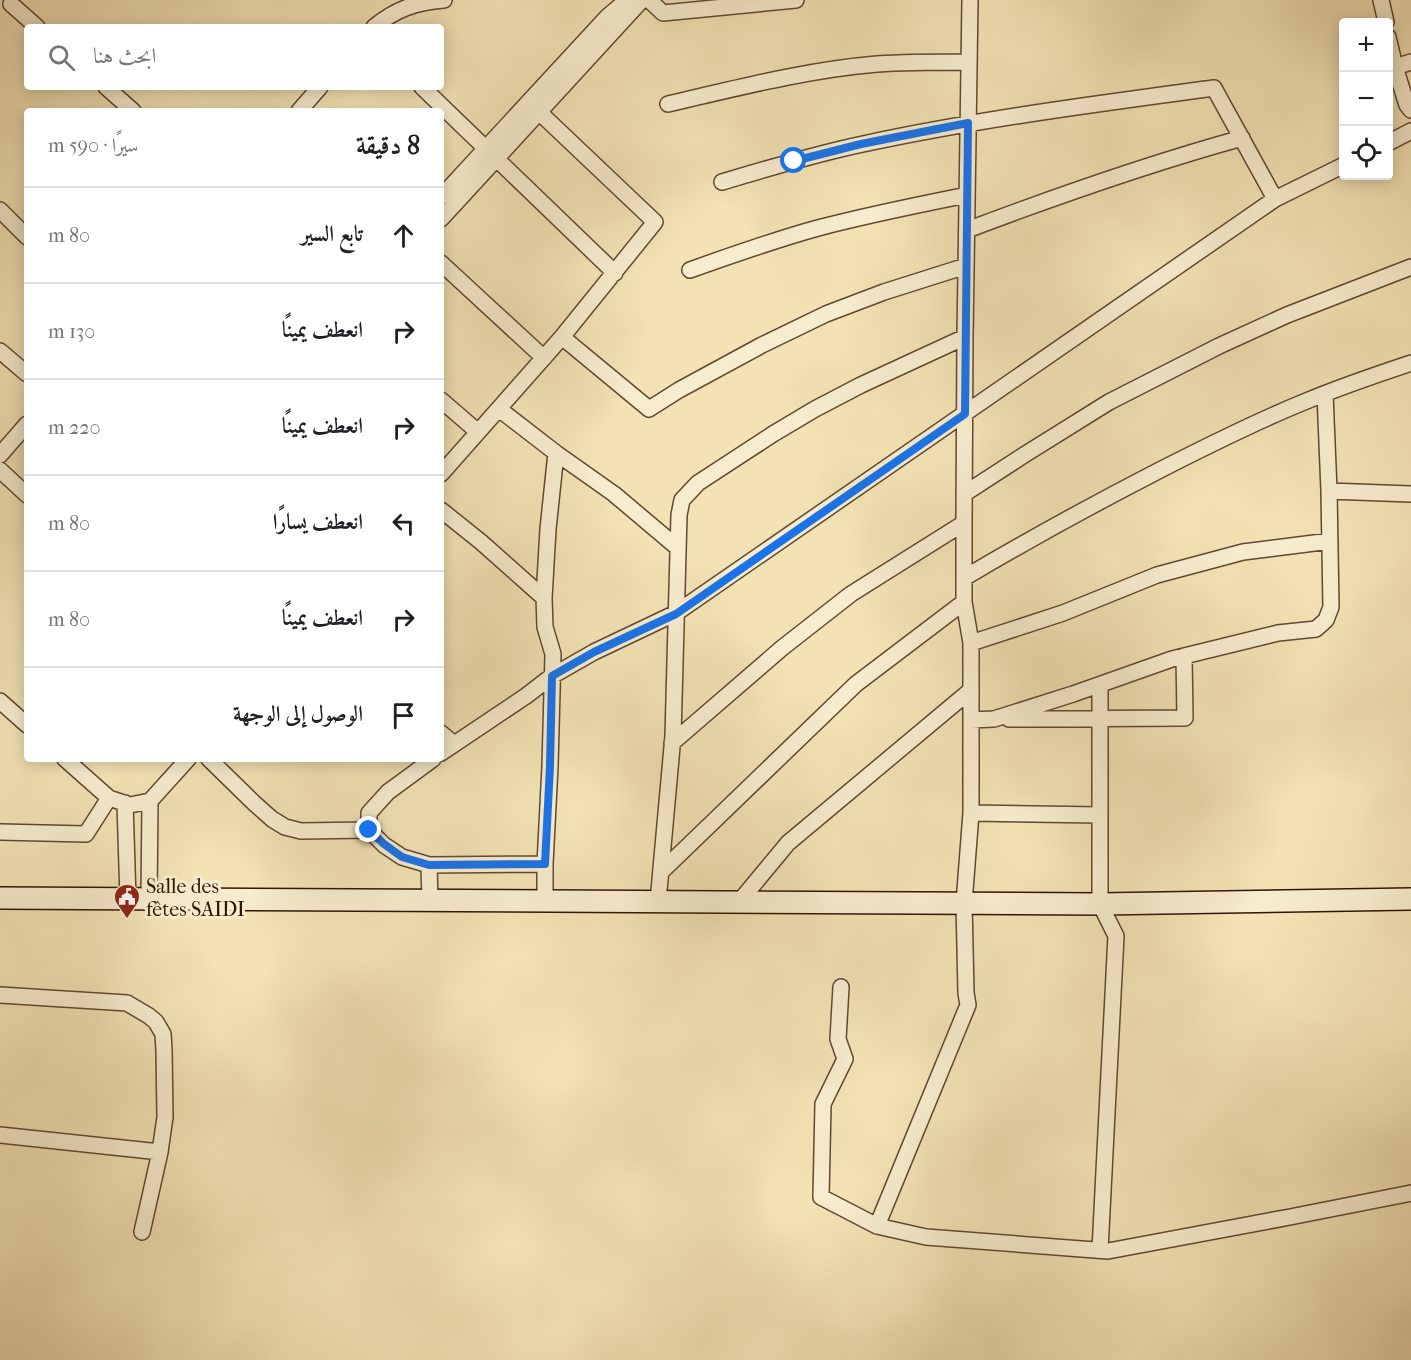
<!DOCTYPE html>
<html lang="ar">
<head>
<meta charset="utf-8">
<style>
  body { margin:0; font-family:"IM FELL French Canon",Amiri,serif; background:#f2f2f2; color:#202124; direction:rtl }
  .controls { position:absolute; right:18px; top:18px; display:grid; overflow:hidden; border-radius:6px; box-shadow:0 3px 15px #0003 }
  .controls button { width:54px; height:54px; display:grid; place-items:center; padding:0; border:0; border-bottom:2px solid #e0e0e0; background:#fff; color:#202124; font:30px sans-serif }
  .stop { position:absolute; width:18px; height:18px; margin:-14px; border:4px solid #1a73e8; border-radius:50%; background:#fff }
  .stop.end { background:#1a73e8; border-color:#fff; box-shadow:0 2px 6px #0008 }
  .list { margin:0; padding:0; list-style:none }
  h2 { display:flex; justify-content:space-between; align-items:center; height:78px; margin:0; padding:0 24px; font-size:26px }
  h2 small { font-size:20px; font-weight:400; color:#757577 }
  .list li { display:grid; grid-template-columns:39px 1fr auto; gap:18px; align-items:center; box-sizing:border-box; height:96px; padding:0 24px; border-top:2px solid #e0e0e0 }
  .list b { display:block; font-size:22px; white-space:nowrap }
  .list em { font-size:20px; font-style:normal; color:#757577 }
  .icon { flex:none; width:33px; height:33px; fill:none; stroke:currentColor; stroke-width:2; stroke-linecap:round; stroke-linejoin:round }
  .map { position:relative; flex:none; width:1411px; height:1360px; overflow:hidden; direction:ltr }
  .search { position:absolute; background:#fff; box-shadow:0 3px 15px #0003; left:24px; top:24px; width:420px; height:66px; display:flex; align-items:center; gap:15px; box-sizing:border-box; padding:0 21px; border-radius:6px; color:#757577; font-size:22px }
  .panel { position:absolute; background:#fff; box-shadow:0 3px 15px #0003; left:24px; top:108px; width:420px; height:654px; border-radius:6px; direction:rtl }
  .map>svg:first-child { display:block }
</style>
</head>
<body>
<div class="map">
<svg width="1411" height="1360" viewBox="0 0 1411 1360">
  <rect width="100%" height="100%" fill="#f2e2b4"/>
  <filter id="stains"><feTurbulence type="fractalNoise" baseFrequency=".00333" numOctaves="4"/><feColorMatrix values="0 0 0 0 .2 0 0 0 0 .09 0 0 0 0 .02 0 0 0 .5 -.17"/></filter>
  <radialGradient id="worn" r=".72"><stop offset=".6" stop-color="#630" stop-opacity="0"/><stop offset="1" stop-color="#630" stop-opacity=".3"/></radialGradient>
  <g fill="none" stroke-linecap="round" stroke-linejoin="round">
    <defs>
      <path id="street" d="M649,0L663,13L796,0
        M970,0L965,337L964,523V602L971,643V813L964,903L966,993L968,1005L877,1226L926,1237L1108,1251L1290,1217L1411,1193
        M1381,0L1386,22
        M11,4L37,27
        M374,27C396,9 416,2 444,0
        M1388,37L1395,67L1407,105L1411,110
        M1395,67L1411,62
        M106,87L133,111
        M422,87L615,273
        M668,104C737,88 806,70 877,64C907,62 938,62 969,62
        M299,111L320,87
        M1388,143L1411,131
        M722,182C769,168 815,154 863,144C979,119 1096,104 1214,88L1275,199
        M441,197L607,17L627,0
        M0,210L27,237
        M441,219L642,0
        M967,230C1057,196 1148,164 1242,138
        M441,263L544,358
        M690,270C732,255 774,240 818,228C867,215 917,205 967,195
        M562,337L649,409L679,390L762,345L826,314L884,292L966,266
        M0,351L27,374
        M441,400L478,432
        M499,409L556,453L614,494L678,548
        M0,455L27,424
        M0,470L27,495
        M441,474L562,337L655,222L539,112
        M1329,491L1411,494
        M964,494L1024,455L1109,402L1219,346L1287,315L1411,267
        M441,510L481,542L544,598
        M964,578C1028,540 1094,504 1160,470C1207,446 1255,422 1304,402C1339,387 1375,375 1411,363
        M971,643L1063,613L1157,575L1243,552L1330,541
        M1100,685V904L1116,936L1100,1250
        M0,701L27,725
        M1009,719L1185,718L1184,656
        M971,720L994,719L1073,694L1172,659L1278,633L1316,629L1326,620L1331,607L1329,491L1325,394
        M441,733L454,744
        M672,743L782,648L851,594L964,523
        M441,753L526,696L552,676L594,652L676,613L1275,199L1344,165
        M65,759L109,798L130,805L150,801
        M209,759L254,803L272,819L285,827L301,831L369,830L384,845L402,857L429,865L545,864
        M125,803L128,899
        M971,813L1100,815
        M369,830V813L388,792L433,759
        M0,832L86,834L109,798
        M429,865L430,901
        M661,872L856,684L964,602
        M149,899L150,801L188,759
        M545,901V864L550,766L553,654L545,627L544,598L548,529L556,453
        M658,902L673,736L679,515L682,500L698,483L773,434L815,409L861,385L965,337
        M739,902L788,843L971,690
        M841,987L838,1039L845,1059L823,1104L821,1197L877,1226
        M0,995L127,1003L149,1016L156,1022L163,1034L164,1050L165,1117L160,1152L142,1232
        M0,1135L160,1152"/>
      <path id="secondary" d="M0,898L1100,904L1411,899"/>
    </defs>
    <!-- street casing -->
    <use href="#street" stroke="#614831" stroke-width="18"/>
    <!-- secondary casing -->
    <use href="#secondary" stroke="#311405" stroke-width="24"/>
    <!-- street -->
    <use href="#street" stroke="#f7ecce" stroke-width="15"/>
    <!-- secondary -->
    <use href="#secondary" stroke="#f7ecce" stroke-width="21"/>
  </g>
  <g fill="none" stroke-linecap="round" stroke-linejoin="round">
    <!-- route -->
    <path stroke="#1a73e8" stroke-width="8" d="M369,830L384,844L402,857L429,865L545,864L550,766L552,676L594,652L676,614L965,414L968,123L861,144L794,161"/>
  </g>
  <!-- icons -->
  <defs>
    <symbol id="civic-pin" viewBox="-11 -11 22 30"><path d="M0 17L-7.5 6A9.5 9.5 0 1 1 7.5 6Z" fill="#8f2418" stroke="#f7ecce"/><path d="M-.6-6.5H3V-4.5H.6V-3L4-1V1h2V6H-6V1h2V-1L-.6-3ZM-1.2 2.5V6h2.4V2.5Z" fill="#fff"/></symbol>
  </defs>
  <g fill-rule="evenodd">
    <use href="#civic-pin" x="112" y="882" width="30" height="40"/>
  </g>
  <g text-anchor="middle" stroke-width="6" stroke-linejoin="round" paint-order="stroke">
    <!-- poi labels -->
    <g font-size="20" fill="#311405" stroke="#f7ecce" text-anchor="start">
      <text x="146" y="893">Salle des<tspan x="146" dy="23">fêtes SAIDI</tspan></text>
    </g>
  </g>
  <rect width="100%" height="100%" filter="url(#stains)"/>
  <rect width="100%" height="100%" fill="url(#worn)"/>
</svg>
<div class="controls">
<button>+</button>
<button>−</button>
<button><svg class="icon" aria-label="locate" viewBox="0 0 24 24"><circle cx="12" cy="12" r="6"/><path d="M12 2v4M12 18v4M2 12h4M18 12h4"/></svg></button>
</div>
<div class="stop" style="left:794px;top:161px"></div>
<div class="stop end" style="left:369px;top:830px"></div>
<div class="search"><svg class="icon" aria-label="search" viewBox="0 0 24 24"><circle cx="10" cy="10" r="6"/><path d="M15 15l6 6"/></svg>ابحث هنا</div>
<section class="panel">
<h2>8 دقيقة<small>سيرًا · 590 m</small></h2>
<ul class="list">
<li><svg class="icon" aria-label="ahead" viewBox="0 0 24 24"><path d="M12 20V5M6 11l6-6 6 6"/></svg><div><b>تابع السير</b></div><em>80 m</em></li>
<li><svg class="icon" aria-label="right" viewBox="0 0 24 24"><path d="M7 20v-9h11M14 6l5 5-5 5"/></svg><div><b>انعطف يمينًا</b></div><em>130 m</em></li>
<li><svg class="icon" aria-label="right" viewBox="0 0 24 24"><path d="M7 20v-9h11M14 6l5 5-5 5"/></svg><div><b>انعطف يمينًا</b></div><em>220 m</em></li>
<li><svg class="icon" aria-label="left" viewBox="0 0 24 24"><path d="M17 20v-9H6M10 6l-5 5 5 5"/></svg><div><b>انعطف يسارًا</b></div><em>80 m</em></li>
<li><svg class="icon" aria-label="right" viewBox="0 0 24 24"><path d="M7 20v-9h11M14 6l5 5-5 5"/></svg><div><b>انعطف يمينًا</b></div><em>80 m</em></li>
<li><svg class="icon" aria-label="arrive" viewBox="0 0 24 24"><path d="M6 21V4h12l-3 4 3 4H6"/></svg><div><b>الوصول إلى الوجهة</b></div></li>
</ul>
</section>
</div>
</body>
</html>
